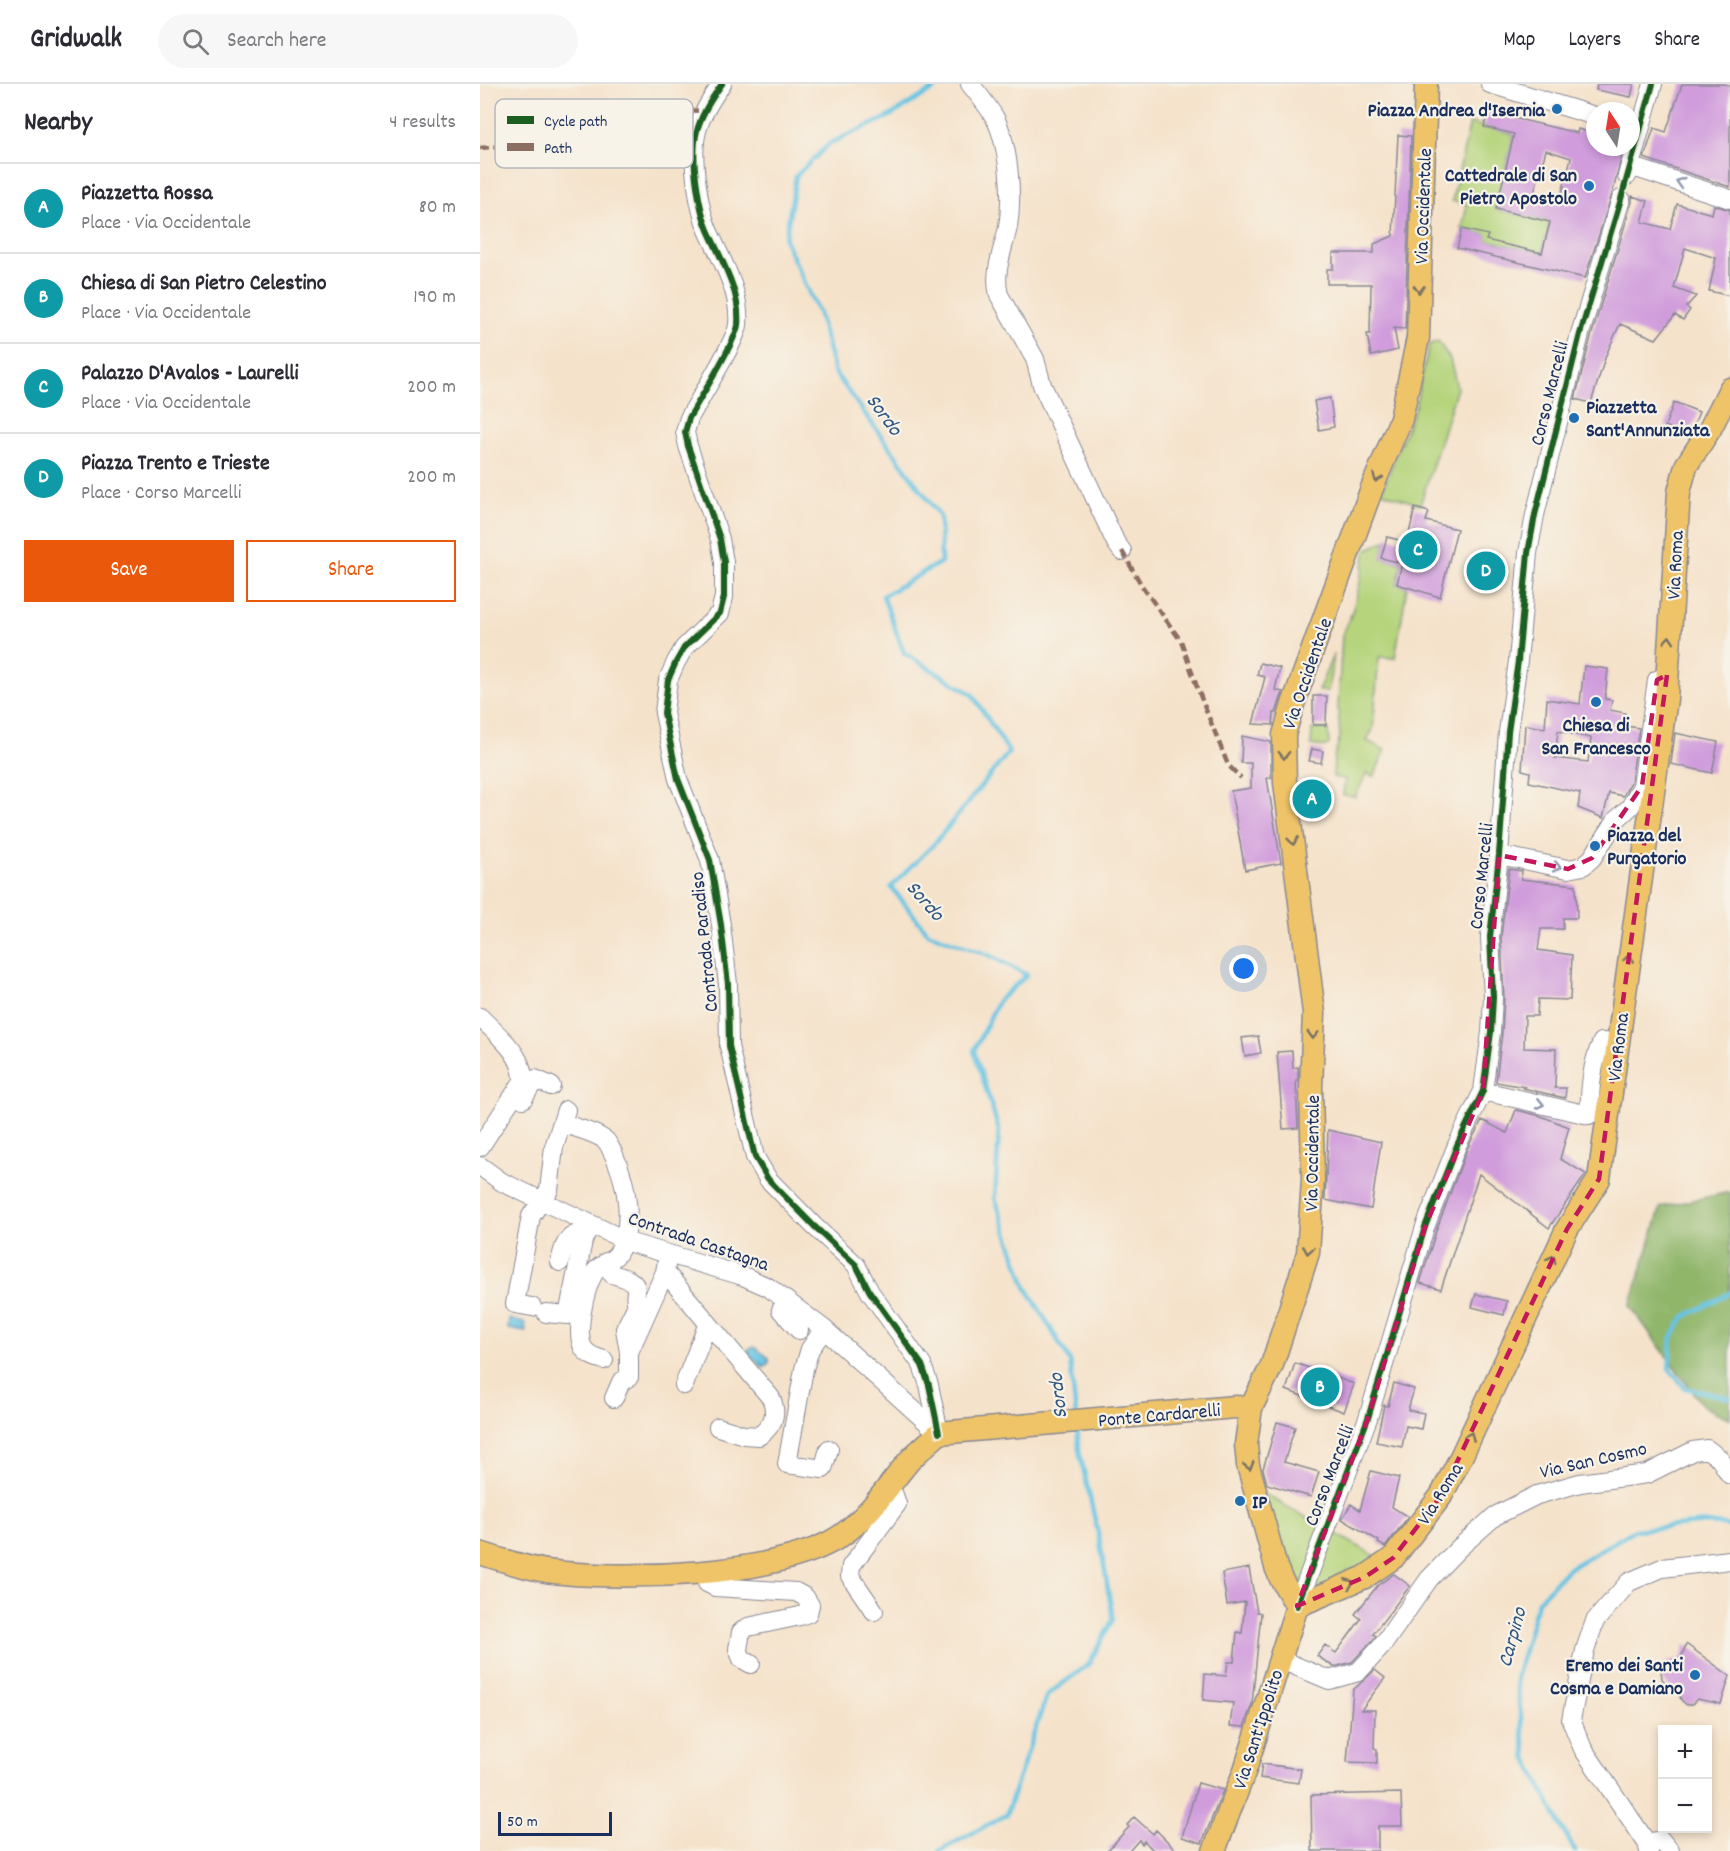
<!DOCTYPE html>
<html lang="en">
<head>
<meta charset="utf-8">
<style>
  body { margin:0; font-family:Dekko,sans-serif; background:#f7f7f7; color:#2b2b33 }
  .controls { position:absolute; right:18px; bottom:18px; display:grid; overflow:hidden; border-radius:0px; box-shadow:0 3px 9px #0003 }
  .controls button { width:54px; height:54px; display:grid; place-items:center; padding:0; border:0; border-bottom:2px solid #e1e1e2; background:#fff; color:#2b2b33; font:30px sans-serif }
  .compass { position:absolute; left:1106px; top:18px; width:54px; height:54px; border-radius:50%; background:#fff; box-shadow:0 3px 9px #0003; rotate:348deg }
  .scale { position:absolute; left:18px; bottom:15px; width:114px; box-sizing:border-box; padding-left:6px; border:3px solid #1b2f5e; border-top:0; font-size:16px; line-height:21px; white-space:nowrap; color:#1b2f5e; -webkit-text-stroke:4px #f7f3e8; paint-order:stroke }
  .you { position:absolute; left:764px; top:885px; width:21px; height:21px; margin:-15px; border:4px solid #fff; border-radius:50%; background:#1a73e8; box-shadow:0 0 0 9px #1a73e833 }
  .badge { display:grid; place-items:center; width:39px; height:39px; border-radius:50%; background:#ea580c; color:#fff; font-size:20px; font-weight:700 }
  .pin { position:absolute; translate:-50% -50%; border:3px solid #fff; box-shadow:0 2px 6px #0006 }
  .list { margin:0; padding:0; list-style:none }
  h2 { display:flex; justify-content:space-between; align-items:center; height:78px; margin:0; padding:0 24px; font-size:26px }
  h2 small { font-size:20px; font-weight:400; color:#7c7c81 }
  .list li { display:grid; grid-template-columns:39px 1fr auto; gap:18px; align-items:center; box-sizing:border-box; height:90px; padding:0 24px; border-top:2px solid #e1e1e2 }
  .list b { display:block; font-size:22px; white-space:nowrap }
  .list p { margin:0; font-size:20px; white-space:nowrap; color:#7c7c81 }
  .list em { font-size:20px; font-style:normal; color:#7c7c81 }
  .actions { display:flex; gap:12px; padding:18px 24px }
  .actions a { flex:1; padding:14px 0; border:2px solid #ea580c; border-radius:0px; text-align:center; font-size:21px; color:#ea580c }
  .actions .main { background:#ea580c; color:#fff }
  .icon { flex:none; width:33px; height:33px; fill:none; stroke:currentColor; stroke-width:2; stroke-linecap:round; stroke-linejoin:round }
  .map { position:relative; flex:none; width:1250px; height:1767px; overflow:hidden }
  header { display:flex; align-items:center; gap:36px; box-sizing:border-box; height:84px; padding:0 30px; background:#fff; border-bottom:2px solid #e1e1e2 }
  header strong { font-size:28px }
  nav { display:flex; gap:33px; margin-inline-start:auto; font-size:21px }
  .search { width:420px; height:54px; background:#f7f7f7; display:flex; align-items:center; gap:15px; box-sizing:border-box; padding:0 21px; border-radius:33px; color:#7c7c81; font-size:22px }
  main { display:flex }
  aside { flex:1; background:#fff }
  .map>svg:first-child { display:block }
</style>
</head>
<body>
<header>
<strong>Gridwalk</strong>
<div class="search"><svg class="icon" aria-label="search" viewBox="0 0 24 24"><circle cx="10" cy="10" r="6"/><path d="M15 15l6 6"/></svg>Search here</div>
<nav><a>Map</a><a>Layers</a><a>Share</a></nav>
</header>
<main>
<aside>
<h2>Nearby<small>4 results</small></h2>
<ul class="list">
<li><span class="badge" style="background:#0f9aa8">A</span><div><b>Piazzetta Rossa</b><p>Place · Via Occidentale</p></div><em>80 m</em></li>
<li><span class="badge" style="background:#0f9aa8">B</span><div><b>Chiesa di San Pietro Celestino</b><p>Place · Via Occidentale</p></div><em>190 m</em></li>
<li><span class="badge" style="background:#0f9aa8">C</span><div><b>Palazzo D'Avalos - Laurelli</b><p>Place · Via Occidentale</p></div><em>200 m</em></li>
<li><span class="badge" style="background:#0f9aa8">D</span><div><b>Piazza Trento e Trieste</b><p>Place · Corso Marcelli</p></div><em>200 m</em></li>
</ul>
<div class="actions"><a class="main">Save</a><a>Share</a></div>
</aside>
<div class="map">
<svg width="1250" height="1767" viewBox="0 0 1250 1767">
  <rect width="100%" height="100%" fill="#f7f3e8"/>
  <filter id="ink" filterUnits="userSpaceOnUse"><feTurbulence type="fractalNoise" baseFrequency=".0167" numOctaves="2"/><feDisplacementMap in="SourceGraphic" scale="12" xChannelSelector="R" yChannelSelector="G"/><feConvolveMatrix kernelMatrix="1 2 1 2 8 2 1 2 1" color-interpolation-filters="sRGB"/></filter>
  <filter id="wash" filterUnits="userSpaceOnUse"><feTurbulence type="fractalNoise" baseFrequency=".008" numOctaves="4" result="noise"/><feDisplacementMap in="SourceGraphic" scale="24" xChannelSelector="R" yChannelSelector="G"/><feGaussianBlur stdDeviation="1.35" result="paint"/><feColorMatrix in="noise" values="0 0 0 0 0 0 0 0 0 0 0 0 0 0 0 0 0 1.4 0 .05"/><feComposite in="paint" operator="in"/></filter>
  <g filter="url(#wash)">
    <rect width="100%" height="100%" fill="#f5e2ca"/>
    <!-- green -->
    <path fill="#b5d47b" stroke="#68826c" stroke-width="1.5" d="M990,39L1034,50L1016,125L1070,138L1062,169L1006,156L1007,151L982,145L987,121L972,117Z
      M958,257L970,275L977,304L940,421L902,408L935,323L949,261Z
      M906,456L902,474L922,479L917,500L927,503L915,574L899,573L893,645L887,657L905,666L894,693L887,689L875,713L863,711L865,695L853,693L854,674L860,653L858,623L862,551C876,526 881,493 886,466Z
      M854,569L848,607H838Z
      M832,645H848L849,660L845,663L831,661Z
      M779,1407L901,1475L829,1510L811,1501Z"/>
    <!-- forest -->
    <path fill="#90b66b" stroke="#567264" stroke-width="1.5" d="M1250,1108V1335L1223,1322L1150,1222L1181,1123Z"/>
    <!-- water -->
    <path fill="#65c4e3" stroke="#407aa0" stroke-width="1.5" d="M29,1235L45,1239L46,1248L28,1245Z
      M274,1263L289,1274V1278L286,1282H282L269,1271L268,1265Z"/>
    <g fill="none" stroke-linecap="round" stroke-linejoin="round">
      <!-- stream -->
      <path stroke="#65c4e3" stroke-width="4.5" d="M462,0L408,33L350,59L316,92L305,156L339,230L355,289L460,432L461,478L403,512L424,569L492,610L529,668L454,760L411,803L448,849L509,871L547,891L518,917L494,967L519,1046L515,1114L546,1203L590,1277L596,1331
        M1250,1209L1204,1233L1192,1253L1189,1284L1205,1304L1250,1314
        M459,1767L526,1731L567,1611L609,1580L633,1535L620,1458L599,1366L597,1342
        M1095,1767L1081,1742L1046,1673L1036,1594L1058,1517L1088,1485L1155,1446L1227,1439L1250,1442"/>
    </g>
    <g id="blocks">
      <!-- building -->
      <path fill="#d09cdc" fill-rule="evenodd" d="M1117,0H1154L1151,13L1116,6Z
        M1202,0H1245L1250,2V103L1164,74L1174,44L1186,48Z
        M1008,28L1097,49L1098,45L1115,50V63H1144L1133,107L1105,194L977,164L982,145L1008,151L1006,156L1062,169L1070,138L1016,125L1034,50L1004,43ZM1066,66L1091,74L1080,116L1054,109Z
        M918,51L931,52L925,245L914,244L918,266L891,272L887,250H890L891,200H847V185H853V169H894V160L913,152Z
        M1152,112L1168,117L1162,138L1190,145L1197,120L1232,130L1234,121L1250,126V212L1229,207L1236,174L1205,164L1194,204L1216,212L1206,223L1210,226L1203,236L1195,231L1176,255L1140,240L1126,271L1111,319L1095,315L1111,253L1152,118Z
        M850,314L854,343L839,346L834,317Z
        M1194,318L1219,328L1209,352L1185,342Z
        M935,424L949,428L946,437L977,445L960,513L917,500L922,479L901,474L907,453L927,458Z
        M780,579L800,584L795,606L803,608L796,629H794L793,641L773,640L785,593L777,591Z
        M1104,582L1128,585L1125,615L1132,616L1130,626L1145,629V642L1159,644L1151,698L1143,712L1129,709L1123,734L1098,724L1100,709L1049,698L1050,688L1042,686L1045,641L1065,644L1067,615L1100,620ZM1078,647L1111,654L1108,678L1075,674Z
        M833,612H847L846,641H833Z
        M1195,649L1238,658L1232,689L1191,680Z
        M762,652L791,658V694H787L801,779L765,786L751,707L771,704V679H761Z
        M832,665L843,667L841,679L829,677Z
        M1029,785L1042,787L1041,795L1096,801L1097,834H1083V845H1061L1058,866L1092,871L1090,916L1058,915L1057,932H1045L1044,964L1076,965L1075,1004H1086L1085,1014L1043,1004L1045,1003L1016,998L1022,949L1024,913L1021,853Z
        M778,952L781,969L765,972L762,954Z
        M812,967L813,984L818,983V996H816L818,1044L803,1045L797,968Z
        M1036,1026L1061,1032L1089,1043L1080,1075L1106,1090L1069,1144L999,1090L961,1205L940,1199L956,1147L987,1065L1002,1036L1027,1049Z
        M848,1046L901,1058L891,1125L845,1116Z
        M996,1210L1027,1217L1024,1231L992,1223Z
        M815,1279L874,1300L864,1328L806,1306Z
        M914,1299L934,1305L928,1326L944,1329L941,1345L926,1342L922,1363L896,1358L904,1321L908,1322Z
        M797,1338L815,1343L804,1378L839,1388L831,1413L787,1400L783,1385Z
        M891,1387L919,1394L912,1423L928,1433L905,1463L898,1459L899,1457L862,1435L871,1420L880,1426Z
        M769,1484L777,1528L781,1529L772,1620L764,1643L750,1642L753,1619L723,1616L725,1590L746,1592L748,1578H754L757,1548L762,1549L765,1518L747,1521L742,1489Z
        M914,1490L930,1502L893,1550L896,1552L893,1556L872,1578L854,1583L837,1572L845,1561L856,1569L881,1535L875,1530L898,1501Z
        M1206,1560L1250,1592L1241,1620L1217,1615L1212,1620L1207,1621L1202,1617L1199,1611L1190,1607L1191,1605L1182,1595L1181,1586L1183,1581L1187,1578L1201,1575Z
        M895,1586L905,1594L881,1626H895L894,1664L897,1665V1679L867,1678L873,1606Z
        M782,1680L821,1685L819,1699L780,1694Z
        M718,1699L743,1706L722,1759L702,1753Z
        M921,1709L922,1742H898V1767H832L831,1711Z
        M654,1733L673,1750L676,1746L697,1767H674L664,1757L662,1760L659,1756L649,1767H627L649,1743L647,1741Z"/>
    </g>
  </g>
  <g filter="url(#ink)">
    <use href="#blocks" fill-opacity="0" stroke="#888894" stroke-width="1.5"/>
    <g fill="none" stroke-linecap="round" stroke-linejoin="round">
      <defs>
        <path id="minor" d="M242,0C215,37 210,56 217,102C219,117 222,132 228,146C241,176 261,207 258,241C256,257 219,316 209,334L205,348L208,362L240,455L244,478V513L240,529L204,564L196,578L188,596L184,629L198,695L230,776L241,841L248,900L249,962L275,1073L288,1095L334,1142L376,1181L390,1208L442,1281L449,1301L459,1349
          M490,0C499,11 508,22 515,34C529,62 533,112 528,143C523,166 513,189 519,211L555,275L562,301L636,459L642,467
          M1010,0L1115,32
          M1150,82L1250,115
          M1147,92L1173,0
          M1019,771L1088,785L1103,782L1112,774L1137,735L1150,723L1162,702L1177,596L1185,592
          M0,933C17,951 44,970 43,997L0,1063
          M1003,1007L1109,1031C1110,1008 1111,980 1122,958L1138,959
          M43,1015L55,995L71,1002
          M82,1039C95,1044 113,1047 125,1056C129,1059 131,1066 134,1071C147,1100 155,1141 138,1169C133,1178 119,1180 114,1189C105,1204 94,1251 104,1265C109,1272 117,1274 124,1276
          M0,1082L22,1098L151,1159L263,1192L288,1203L344,1245L459,1349
          M80,1178C83,1166 85,1154 97,1150C103,1148 106,1148 111,1144
          M126,1178L132,1190C140,1193 156,1195 156,1206C156,1212 154,1214 157,1221L145,1245L149,1268
          M185,1188L228,1239L204,1301
          M306,1216L301,1226L319,1246
          M52,1223L35,1220L51,1132L69,1106L74,1063L86,1026
          M66,1229L88,1231L103,1157L107,1147
          M228,1239L291,1314C298,1330 293,1342 279,1352L264,1351L238,1343
          M344,1245L330,1265L324,1285L307,1380L343,1385L349,1365
          M134,1314L141,1298L149,1293V1268L185,1188L188,1170
          M226,1487L227,1499L235,1503L316,1508L325,1513L330,1521L328,1529L320,1532L268,1543L261,1548L258,1565L262,1575L271,1580
          M817,1522L888,1334L945,1143L977,1061L1003,1007L1011,948L1013,913L1010,853L1019,771L1028,648L1038,577L1048,469L1055,431L1100,250L1141,115
          M394,1527L370,1492L371,1482L417,1420L414,1411L409,1404
          M799,1575L849,1596L878,1588L902,1562L949,1495L979,1464L1015,1432L1057,1411L1100,1399L1167,1390L1213,1367L1227,1365L1240,1375L1250,1391
          M1167,1759L1181,1756L1190,1767
          M1169,1767L1167,1759L1103,1665L1091,1636L1105,1566L1115,1537L1149,1498L1182,1484L1250,1476"/>
        <path id="major" d="M0,1469C21,1476 44,1483 66,1487C138,1497 302,1493 362,1451C390,1431 408,1402 429,1377C438,1367 450,1358 459,1349L755,1323L771,1324
          M817,1522L801,1495L796,1483L768,1381L766,1360L771,1324L792,1281L828,1169L833,1096L831,1004L834,929L805,699L804,651L813,620L846,529L892,404L921,335L938,254L946,0
          M817,1522L885,1493L913,1474L961,1412L981,1373L1087,1145L1119,1095L1186,615L1199,408L1206,382L1230,345L1250,305
          M734,1767L765,1686L817,1522"/>
      </defs>
      <!-- minor casing -->
      <use href="#minor" stroke="#888894" stroke-width="20"/>
      <!-- major casing -->
      <use href="#major" stroke="#888894" stroke-width="25"/>
      <!-- minor -->
      <use href="#minor" stroke="#fff" stroke-width="18"/>
      <!-- major -->
      <use href="#major" stroke="#efc469" stroke-width="22"/>
      <!-- quiet -->
      <path stroke="#8d6e63" stroke-width="4.5" stroke-dasharray="9 4.5" stroke-linecap="butt" d="M0,64L162,50L204,26L224,27
        M642,467L662,502L701,557L718,606L748,681L761,694"/>
      <defs>
        <path id="cycleway" d="M242,0C215,37 210,56 217,102C219,117 222,132 228,146C241,176 261,207 258,241C256,257 219,316 209,334L205,348L208,362L240,455L244,478V513L240,529L204,564L196,578L188,596L184,629L198,695L230,776L241,841L248,900L249,962L275,1073L288,1095L334,1142L376,1181L390,1208L442,1281L449,1301L459,1349
          M817,1522L888,1334L945,1143L977,1061L1003,1007L1011,948L1013,913L1010,853L1019,771L1028,648L1038,577L1048,469L1055,431L1100,250L1141,115L1173,0"/>
      </defs>
      <!-- cycleway casing -->
      <use href="#cycleway" stroke="#f7f3e8" stroke-width="10"/>
      <!-- cycleway -->
      <use href="#cycleway" stroke="#1b5e20" stroke-width="6"/>
    </g>
    <!-- one-way arrows -->
    <defs><path id="oneway-chevron" d="M-2-3.5L2.5 0L-2 3.5" fill="none" stroke-width="1.6" stroke-linecap="round" stroke-linejoin="round" transform="scale(1.5)"/></defs>
    <g stroke="#8d97ae">
      <use href="#oneway-chevron" transform="translate(1200 98) rotate(-162)"/>
      <use href="#oneway-chevron" transform="translate(1077 783) rotate(12)"/>
      <use href="#oneway-chevron" transform="translate(1060 1020) rotate(13)"/>
    </g>
    <g stroke="#7a7263">
      <use href="#oneway-chevron" transform="translate(939 205) rotate(91)"/>
      <use href="#oneway-chevron" transform="translate(897 394) rotate(113)"/>
      <use href="#oneway-chevron" transform="translate(1189 556) rotate(-86)"/>
      <use href="#oneway-chevron" transform="translate(804 671) rotate(90)"/>
      <use href="#oneway-chevron" transform="translate(813 757) rotate(83)"/>
      <use href="#oneway-chevron" transform="translate(1149 874) rotate(-82)"/>
      <use href="#oneway-chevron" transform="translate(833 951) rotate(92)"/>
      <use href="#oneway-chevron" transform="translate(828 1166) rotate(99)"/>
      <use href="#oneway-chevron" transform="translate(1072 1175) rotate(-64)"/>
      <use href="#oneway-chevron" transform="translate(990 1352) rotate(-67)"/>
      <use href="#oneway-chevron" transform="translate(769 1382) rotate(77)"/>
      <use href="#oneway-chevron" transform="translate(870 1499) rotate(-22)"/>
    </g>
  </g>
  <!-- marked area -->
  <path fill="none" stroke="#c2185b" stroke-width="4.5" stroke-dasharray="12 8" stroke-linejoin="round" d="M1187,591L1119,1095L1087,1145L961,1412L913,1474L885,1493L817,1522L888,1334L945,1143L1003,1007L1019,771L1088,785L1112,774L1162,702L1177,596Z"/>
  <!-- markers -->
  <g fill="#1f6fb2" stroke="#f7f3e8" stroke-width="2">
    <circle cx="1077" cy="25" r="6"/>
    <circle cx="1109" cy="102" r="6"/>
    <circle cx="1094" cy="334" r="6"/>
    <circle cx="1116" cy="618" r="6"/>
    <circle cx="1115" cy="762" r="6"/>
    <circle cx="760" cy="1417" r="6"/>
    <circle cx="1215" cy="1591" r="6"/>
  </g>
  <g text-anchor="middle" stroke-width="4.5" stroke-linejoin="round" paint-order="stroke">
    <!-- poi labels -->
    <g font-size="20" font-weight="bold" fill="#1b2f5e" stroke="#f7f3e8" text-anchor="end">
      <text x="1065" y="32">Piazza Andrea d'Isernia</text>
      <text x="1097" y="97">Cattedrale di San<tspan x="1097" dy="23">Pietro Apostolo</tspan></text>
      <text x="1106" y="329" text-anchor="start">Piazzetta<tspan x="1106" dy="23">Sant'Annunziata</tspan></text>
      <text x="1116" y="647" text-anchor="middle">Chiesa di<tspan x="1116" dy="23">San Francesco</tspan></text>
      <text x="1127" y="757" text-anchor="start">Piazza del<tspan x="1127" dy="23">Purgatorio</tspan></text>
      <text x="772" y="1424" text-anchor="start">IP</text>
      <text x="1203" y="1587">Eremo dei Santi<tspan x="1203" dy="23">Cosma e Damiano</tspan></text>
    </g>
    <!-- street labels -->
    <g font-size="20" fill="#1b2f5e" stroke="#f7f3e8">
      <text transform="translate(942 122) rotate(-88)" y="7">Via Occidentale</text>
      <text transform="translate(1068 309) rotate(-76)" y="7">Corso Marcelli</text>
      <text transform="translate(1194 481) rotate(-87)" y="7">Via Roma</text>
      <text transform="translate(826 589) rotate(-71)" y="7">Via Occidentale</text>
      <text transform="translate(1000 792) rotate(-84)" y="7">Corso Marcelli</text>
      <text transform="translate(223 858) rotate(-96)" y="7">Contrada Paradiso</text>
      <text transform="translate(1137 963) rotate(-83)" y="7">Via Roma</text>
      <text transform="translate(831 1069) rotate(-89)" y="7">Via Occidentale</text>
      <text transform="translate(219 1156) rotate(19)" y="7">Contrada Castagna</text>
      <text transform="translate(679 1330) rotate(-5)" y="7">Ponte Cardarelli</text>
      <text transform="translate(1113 1375) rotate(-13)" y="7">Via San Cosmo</text>
      <text transform="translate(848 1391) rotate(-69)" y="7">Corso Marcelli</text>
      <text transform="translate(959 1409) rotate(-58)" y="7">Via Roma</text>
      <text transform="translate(777 1645) rotate(-72)" y="7">Via Sant'Ippolito</text>
    </g>
    <!-- water labels -->
    <g font-size="21" font-style="italic" fill="#2e547f" stroke="#f7f3e8">
      <text transform="translate(405 330) rotate(54)" y="7">Sordo</text>
      <text transform="translate(446 816) rotate(49)" y="7">Sordo</text>
      <text transform="translate(577 1312) rotate(-96)" y="7">Sordo</text>
      <text transform="translate(1031 1553) rotate(-75)" y="7">Carpino</text>
    </g>
  </g>
  <!-- legend -->
  <rect x="15" y="15" width="198" height="69" rx="9" fill="#f7f3e8" stroke="#b5b8bf" stroke-width="1.5"/>
  <rect x="27" y="32" width="27" height="8" fill="#1b5e20"/>
  <rect x="27" y="59" width="27" height="8" fill="#8d6e63"/>
  <g font-size="16" fill="#1b2f5e">
    <text x="64" y="42">Cycle path</text>
    <text x="64" y="69">Path</text>
  </g>
</svg>
<div class="controls">
<button>+</button>
<button>−</button>
</div>
<svg class="compass" viewBox="-18 -18 36 36"><path d="M0-13l5 13h-10z" fill="#e53935"/><path d="M0 13l5-13h-10z" fill="#7c7c81"/></svg>
<div class="scale">50 m</div>
<div class="you"></div>
<div class="pin badge" style="left:832px;top:715px;background:#0f9aa8">A</div>
<div class="pin badge" style="left:840px;top:1303px;background:#0f9aa8">B</div>
<div class="pin badge" style="left:938px;top:466px;background:#0f9aa8">C</div>
<div class="pin badge" style="left:1006px;top:487px;background:#0f9aa8">D</div>
</div>
</main>
</body>
</html>
